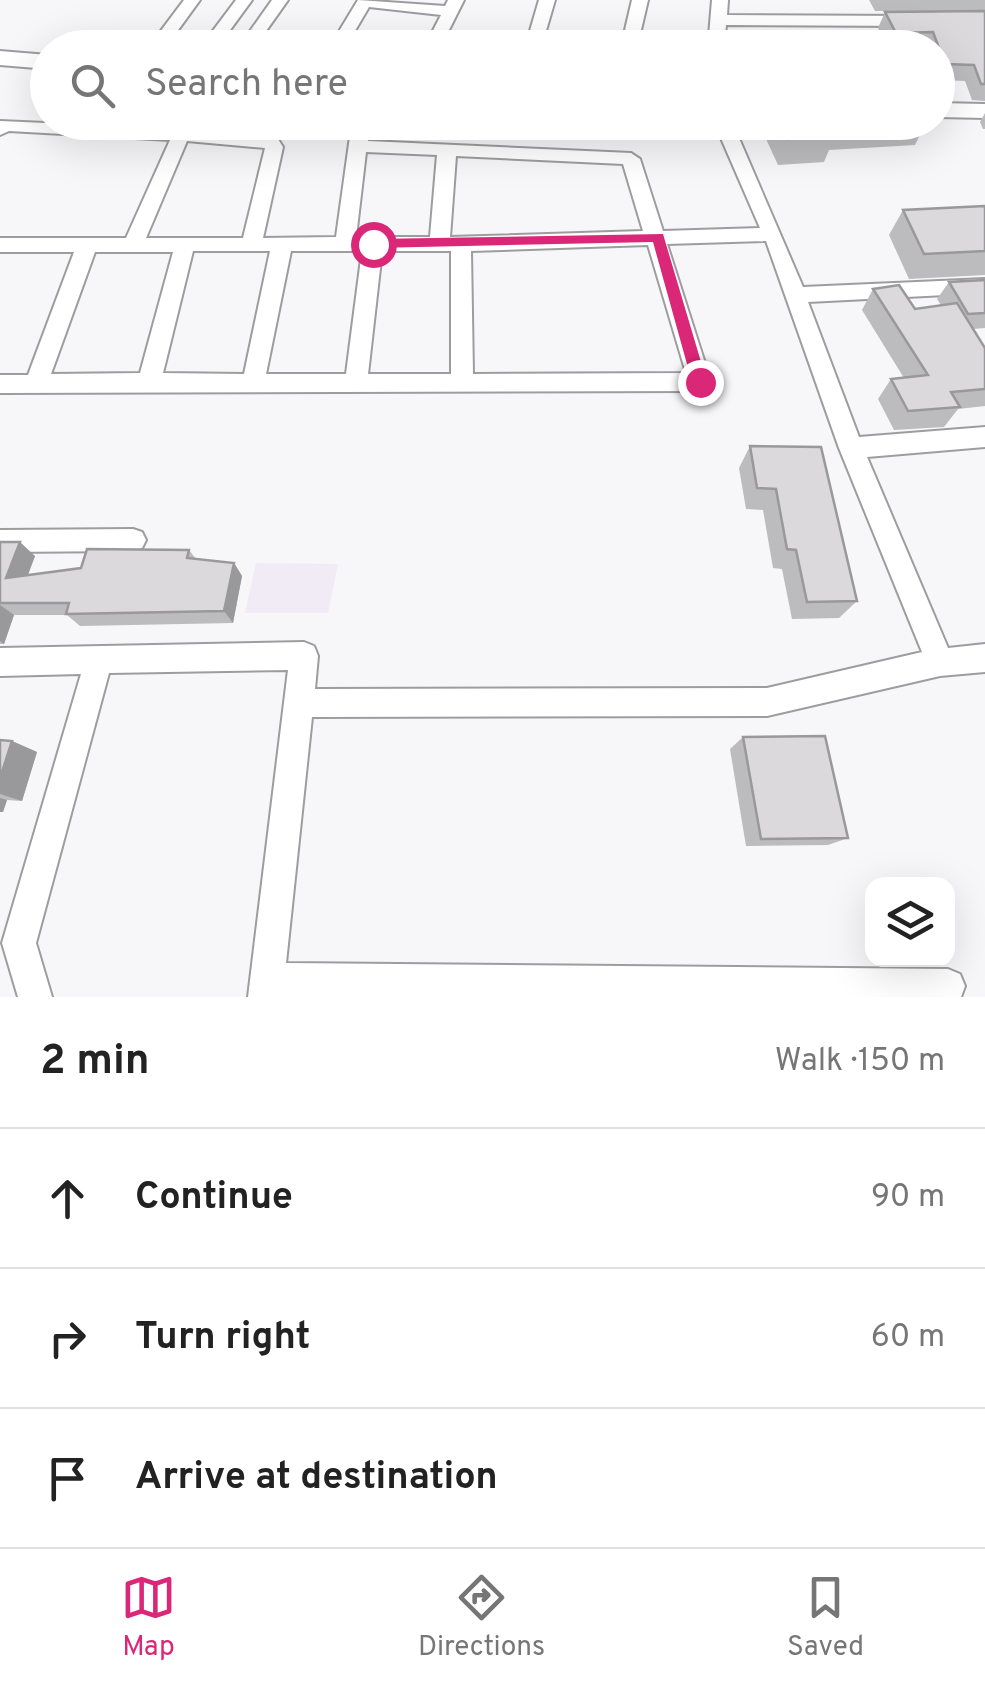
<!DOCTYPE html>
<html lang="en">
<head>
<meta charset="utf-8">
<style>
  body { margin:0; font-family:Overpass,sans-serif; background:#f2f2f2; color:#222 }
  .controls { position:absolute; right:30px; bottom:30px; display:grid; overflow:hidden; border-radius:20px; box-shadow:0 10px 40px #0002 }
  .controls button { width:90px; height:90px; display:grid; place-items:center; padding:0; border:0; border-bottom:2px solid #e0e0e0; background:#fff; color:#222; font:50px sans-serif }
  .stop { position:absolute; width:30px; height:30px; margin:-22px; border:8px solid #db2777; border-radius:50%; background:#fff }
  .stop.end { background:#db2777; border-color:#fff; box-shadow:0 2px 10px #0008 }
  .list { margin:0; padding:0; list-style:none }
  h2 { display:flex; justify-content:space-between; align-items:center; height:130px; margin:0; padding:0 40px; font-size:42px }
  h2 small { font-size:32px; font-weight:400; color:#767676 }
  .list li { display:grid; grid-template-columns:65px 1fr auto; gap:30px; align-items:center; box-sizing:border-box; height:140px; padding:0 40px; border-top:2px solid #e0e0e0 }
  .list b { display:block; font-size:38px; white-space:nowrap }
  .list em { font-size:32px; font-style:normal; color:#767676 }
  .icon { flex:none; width:55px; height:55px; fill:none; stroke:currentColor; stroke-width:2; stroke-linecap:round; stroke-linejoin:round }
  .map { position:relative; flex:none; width:985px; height:997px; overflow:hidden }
  .search { position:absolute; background:#fff; box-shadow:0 10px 40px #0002; left:30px; right:30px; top:30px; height:110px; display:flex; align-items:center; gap:25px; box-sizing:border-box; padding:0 35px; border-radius:55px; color:#767676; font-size:38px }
  .sheet { height:550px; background:#fff }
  nav { display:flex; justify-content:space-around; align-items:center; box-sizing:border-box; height:140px; border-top:2px solid #e0e0e0; background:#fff; font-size:28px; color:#767676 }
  nav a { display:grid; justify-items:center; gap:5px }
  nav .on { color:#db2777 }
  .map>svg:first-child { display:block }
</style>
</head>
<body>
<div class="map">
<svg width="985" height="997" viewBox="0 0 985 997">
  <rect width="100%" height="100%" fill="#f7f6f9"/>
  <!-- built -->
  <path fill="#f1ebf5" d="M256,563L338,564L328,613H245Z"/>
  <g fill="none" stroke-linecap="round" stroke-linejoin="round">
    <defs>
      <path id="street" d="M184,0H200L165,48H148Z
        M236,0H252L217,48H200Z
        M272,0H288L254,48H238Z
        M358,0L445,6L448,0H464L440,48H424L441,15L369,7L349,41H337L335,38Z
        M539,0H555L543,41L535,46L527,41Z
        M632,0H648L641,30L633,35L625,30Z
        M712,0H728L727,15L912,16L920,21L912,26L726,25L724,48H708Z
        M0,121L181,129L278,139L283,147L263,238L336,237L352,122H370L368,141L631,153L640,159L663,231L760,228L714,122H732L803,287L985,279V293L808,302L859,437L985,427V447L867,457L948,648L985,644V672L940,676L767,716L312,717L286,963L948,969L960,974L965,986L961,997H248L288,670L109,673L36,943L52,997H18L2,943L81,674L0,676V648L304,642L314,646L318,656L315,689L767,688L922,652L839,448L766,241L667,244L711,382L700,391L0,393V375H28L74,252H0V238H126L170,140L9,131L0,135ZM187,141L265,148L243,238H146ZM366,152L437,155L430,237H356ZM456,156L623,164L643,231L450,237ZM648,245L686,373L473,374L471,251ZM193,251H270L244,374L163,373ZM291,251H362L346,374H266ZM382,251H451V374H368ZM95,252H173L140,373L51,374Z
        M133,529L142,532L146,540L142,548L133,551L0,552V530Z"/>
      <path id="secondary" d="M0,51L48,55V69L0,65Z
        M938,103L985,104V118L938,117Z"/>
    </defs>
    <!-- street casing -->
    <use href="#street" stroke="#9e9c9f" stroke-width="4"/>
    <!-- secondary casing -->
    <use href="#secondary" stroke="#9e9c9f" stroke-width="4"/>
    <!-- street -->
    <use href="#street" fill="#fff" fill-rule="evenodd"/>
    <!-- secondary -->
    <use href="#secondary" fill="#fff" fill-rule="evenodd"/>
  </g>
  <!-- wall -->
  <path fill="#bcbbbd" d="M869,0H985V11H875Z
    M985,11V101L972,100L965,81L938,80V48H888L878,28L885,12Z
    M985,113V129H983L980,122Z
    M761,122H926L915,145L829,150L824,162L778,165L760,126Z
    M985,206V275L909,279L889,235L903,210Z
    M985,280V328L973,329L985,348V406L958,409L944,427L894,430L878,399L891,379L904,378L862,310L873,289L915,309L941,305L937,299L949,282Z
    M750,446L857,601L839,618L792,619L782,569L773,568L763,510L746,509L739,468Z
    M0,542L35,556L28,575L81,568L189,550L196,559L234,563L242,576L233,623L80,626L67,615H14L4,644H0Z
    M743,737L848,838L828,845L746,846L730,749Z
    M0,740L12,741L37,752L22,801L7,800L3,812H0Z"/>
  <!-- shaded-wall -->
  <path fill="#99989a" d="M20,542L35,556L22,590L6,578Z
    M234,563L242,576L233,623L224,611Z
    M0,605L14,615L4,644L0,641Z
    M12,741L37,752L22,801L0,794V778Z
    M0,798L7,800L3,812H0Z"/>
  <!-- building -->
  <path fill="#dbd9dc" stroke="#99989a" stroke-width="2.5" d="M985,11V84H981L974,65L945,64L933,32L896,33L885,12Z
    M780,122H854L829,124L835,136L788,139Z
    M985,206V251L924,254L903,210Z
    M985,280V313L968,314L949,282Z
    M899,285L915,309L957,303L985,348V389L951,392L960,407L908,411L891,379L928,375L873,289Z
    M750,446L821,447L857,601L807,602L796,550L787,549L776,489L757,488Z
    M0,542H20L6,578L81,568L87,549L189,550L187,558L234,563L224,611L66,614L69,603H0Z
    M825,736L848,838L761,839L743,737Z
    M0,740L12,741L0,778Z"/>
  <!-- route -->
  <path fill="#db2777" d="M663,234L707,382L700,388L692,382L653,242L373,248L366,244L373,239Z"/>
</svg>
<div class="controls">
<button><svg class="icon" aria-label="layers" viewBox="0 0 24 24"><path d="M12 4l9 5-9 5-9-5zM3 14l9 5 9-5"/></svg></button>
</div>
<div class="stop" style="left:373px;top:244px"></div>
<div class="stop end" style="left:700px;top:382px"></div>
<div class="search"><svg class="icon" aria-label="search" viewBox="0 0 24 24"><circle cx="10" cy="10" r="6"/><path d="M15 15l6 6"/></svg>Search here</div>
</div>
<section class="sheet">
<h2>2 min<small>Walk · 150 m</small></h2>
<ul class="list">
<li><svg class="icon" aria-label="ahead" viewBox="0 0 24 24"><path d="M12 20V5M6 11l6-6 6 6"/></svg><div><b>Continue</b></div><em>90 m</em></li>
<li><svg class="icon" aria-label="right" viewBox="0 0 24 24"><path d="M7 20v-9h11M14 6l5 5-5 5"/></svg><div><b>Turn right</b></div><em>60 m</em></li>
<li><svg class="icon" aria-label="arrive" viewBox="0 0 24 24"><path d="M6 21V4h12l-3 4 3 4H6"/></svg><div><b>Arrive at destination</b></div></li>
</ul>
</section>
<nav>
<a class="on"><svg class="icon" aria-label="map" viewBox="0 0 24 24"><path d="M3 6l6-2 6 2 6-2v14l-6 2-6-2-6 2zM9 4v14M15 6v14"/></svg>Map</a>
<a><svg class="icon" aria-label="directions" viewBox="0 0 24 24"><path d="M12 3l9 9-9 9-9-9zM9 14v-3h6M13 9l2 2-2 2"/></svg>Directions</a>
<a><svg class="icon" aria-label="saved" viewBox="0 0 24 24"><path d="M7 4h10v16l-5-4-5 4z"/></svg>Saved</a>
</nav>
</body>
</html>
